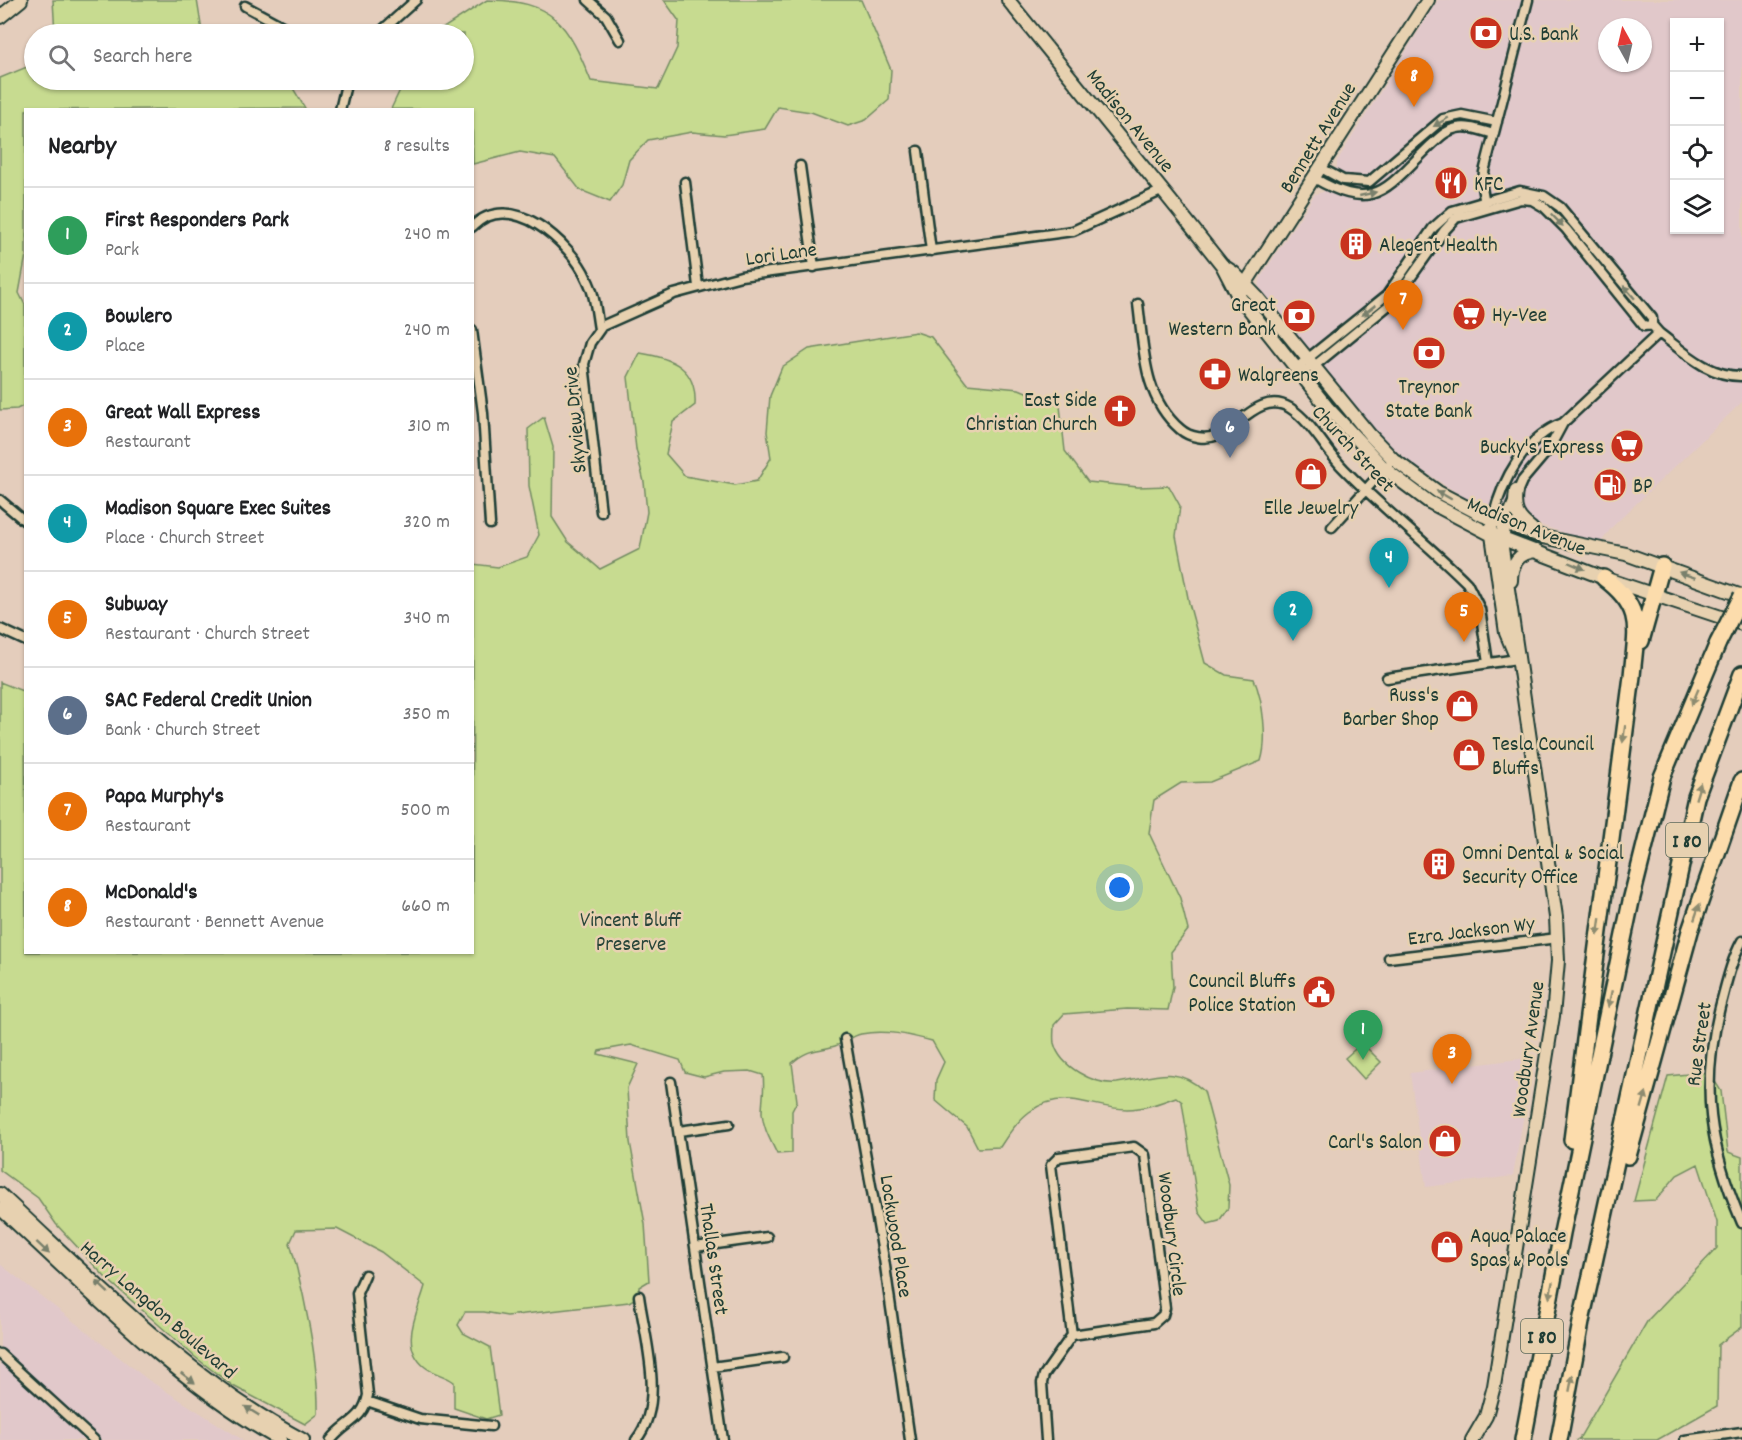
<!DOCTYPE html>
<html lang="en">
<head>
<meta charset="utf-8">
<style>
  body { margin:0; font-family:Dekko,sans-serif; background:#f2f2f2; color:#202124 }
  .controls { position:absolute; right:18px; top:18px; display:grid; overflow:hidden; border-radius:0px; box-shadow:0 2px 4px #0004 }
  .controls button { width:54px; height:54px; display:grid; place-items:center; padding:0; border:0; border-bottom:2px solid #e0e0e0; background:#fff; color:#202124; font:30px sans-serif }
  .compass { position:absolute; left:1598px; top:18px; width:54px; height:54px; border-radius:50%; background:#fff; box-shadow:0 2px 4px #0004; rotate:352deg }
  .you { position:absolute; left:1120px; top:888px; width:21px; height:21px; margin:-15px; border:4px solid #fff; border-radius:50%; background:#1a73e8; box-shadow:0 0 0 9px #1a73e833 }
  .badge { display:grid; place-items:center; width:39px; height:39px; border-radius:50%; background:#c8321e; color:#fff; font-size:20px; font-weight:700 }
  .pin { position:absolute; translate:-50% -50px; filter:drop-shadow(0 2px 3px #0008) }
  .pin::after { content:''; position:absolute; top:32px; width:21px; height:18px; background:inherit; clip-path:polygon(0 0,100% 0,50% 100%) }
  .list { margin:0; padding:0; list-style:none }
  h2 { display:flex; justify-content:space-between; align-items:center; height:78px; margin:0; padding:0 24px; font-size:26px }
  h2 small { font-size:20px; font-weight:400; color:#757577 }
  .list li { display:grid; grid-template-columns:39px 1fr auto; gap:18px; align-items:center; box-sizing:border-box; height:96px; padding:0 24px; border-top:2px solid #e0e0e0 }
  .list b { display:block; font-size:22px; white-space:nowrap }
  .list p { margin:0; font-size:20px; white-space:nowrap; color:#757577 }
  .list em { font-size:20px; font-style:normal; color:#757577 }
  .icon { flex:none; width:33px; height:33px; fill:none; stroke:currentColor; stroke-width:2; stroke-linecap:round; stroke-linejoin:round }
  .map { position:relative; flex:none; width:1742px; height:1440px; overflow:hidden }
  .search { position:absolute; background:#fff; box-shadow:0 2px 4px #0004; left:24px; top:24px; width:450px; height:66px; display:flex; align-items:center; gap:15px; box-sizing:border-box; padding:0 21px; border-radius:33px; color:#757577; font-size:22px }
  .panel { position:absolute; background:#fff; box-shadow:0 2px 4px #0004; left:24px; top:108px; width:450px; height:846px; border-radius:0px }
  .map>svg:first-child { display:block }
</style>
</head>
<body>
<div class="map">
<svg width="1742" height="1440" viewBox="0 0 1742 1440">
  <rect width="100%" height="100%" fill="#e4cdbc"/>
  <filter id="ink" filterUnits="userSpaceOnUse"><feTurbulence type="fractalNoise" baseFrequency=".0167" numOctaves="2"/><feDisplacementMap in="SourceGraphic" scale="12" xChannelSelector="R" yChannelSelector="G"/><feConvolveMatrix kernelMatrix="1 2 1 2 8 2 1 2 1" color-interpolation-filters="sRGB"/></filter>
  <g filter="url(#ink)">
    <!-- built -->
    <path fill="#e1c8ca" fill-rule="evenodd" d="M1438,0H1742V402L1612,527L1599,545L1468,500L1412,464L1374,431L1259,287L1261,277L1315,194L1323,192L1337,167V161ZM1674,22H1720V230H1674ZM1607,27H1643V63H1607Z
      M1534,1057L1513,1176L1426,1187L1410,1073Z
      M0,1264L147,1379L243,1440H0Z"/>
    <!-- green -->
    <path fill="#c7db90" stroke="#738c62" stroke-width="1.5" d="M53,0H197L202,31L207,34H55Z
      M487,0C553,0 568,24 591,81L658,89L677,48L679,21L664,0H861L891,70L889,100L866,120L848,126L811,112L778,107L765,129L724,135L692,132L648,140L629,160L622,185L610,202L580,190L555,158L520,152L473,164L472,110L391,109L400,90L372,80H393L403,83L405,80H464V34H434Z
      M34,64V80H288L305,108L26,110V255L19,293L25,305V405L17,409L0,410V78Z
      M916,332L931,337L967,384L1019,389L1060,406L1065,451L1088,482L1138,487L1169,486L1180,506L1176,536L1189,603L1205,663L1226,675L1254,679C1263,701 1268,739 1261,761L1210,782L1181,783L1154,800L1149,833L1180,898L1188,930L1171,952L1173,987L1168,1010L1127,1009L1064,1014L1054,1025C1054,1030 1053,1038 1054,1043C1060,1067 1094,1085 1117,1083C1151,1079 1173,1062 1204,1091L1229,1185L1228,1208L1219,1221L1208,1224L1199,1212L1182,1102L1176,1097C1160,1103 1144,1109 1127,1109C1108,1109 1090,1102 1072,1100C1036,1097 1017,1120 1000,1147L978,1148L967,1127L935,1100L936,1080L944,1062L932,1041C909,1035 885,1029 861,1034C852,1036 844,1043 835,1046C816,1052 809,1048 792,1063L797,1101L792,1111V1153L777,1154C771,1141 763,1128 762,1113C762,1100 765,1089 763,1075L750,1071L724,1072L704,1077L685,1072L680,1060L631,1045L599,1051L598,1054L638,1064L627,1088L630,1142L645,1224L649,1281L639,1287V1296L629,1302L507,1316L484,1312H465L458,1325L463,1333L490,1347L499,1415L486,1419L454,1408V1382C445,1375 433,1374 425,1367C398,1345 418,1312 425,1286L381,1252L337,1229L296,1230L290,1243C304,1292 319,1363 318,1414L305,1424L233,1386L195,1357L105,1277L56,1224L38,1198L0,1170V682L25,692L26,952H472L473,564L498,567L527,557L539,535L529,486L528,429L544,417L553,447L552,517L568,542L600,569L640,549L647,512L644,482L636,449L628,377L640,353C673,358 697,368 695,405L673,422L666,454L685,476L735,485L757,481L771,458L767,432L770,396L782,367L809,349Z
      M1362,1043L1381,1062L1364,1079L1345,1058Z
      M1709,1072L1721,1091L1728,1152L1742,1157V1327L1718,1345L1717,1406L1657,1440H1576L1579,1439L1648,1320L1717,1248V1222L1698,1164L1677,1175L1656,1200L1634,1201L1668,1076Z"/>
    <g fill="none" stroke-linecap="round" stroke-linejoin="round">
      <defs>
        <path id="street" d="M588,0L606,16L620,40
          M245,6L297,34
          M378,34L416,0
          M340,110L347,80
          M918,151L931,251
          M800,166L814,267
          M1321,168L1343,180L1369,182L1443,119L1462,115L1497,122
          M1314,178C1376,214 1386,188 1431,145C1439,138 1446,130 1457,128C1469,125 1482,131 1494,134
          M685,182L698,286
          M1485,204L1482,187L1484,172L1528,0
          M472,227C511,188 571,243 587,279C595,294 596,312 599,329
          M1138,304C1144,349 1143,397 1180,429C1190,438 1206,440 1218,435C1241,424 1262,391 1290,408C1312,422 1326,451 1344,469C1383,509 1428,544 1467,583L1480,609L1488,663
          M472,330L483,413L490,524
          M1299,372L1301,364L1387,295L1433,228L1452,211L1520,191L1544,196L1560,207L1652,318V325L1659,333C1684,352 1709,377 1742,376
          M1299,372L1313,367L1394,301L1444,231L1456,218L1521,199L1532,200L1544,207L1566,229L1644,326L1652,325
          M0,500L26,522
          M601,512L584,364L590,343L602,326L674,294L741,276L1073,231L1163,190
          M1493,518C1502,480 1525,437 1563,423L1659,333
          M1504,523L1522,481L1549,449L1563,423
          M1332,527L1388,465
          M0,629L26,641
          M1387,678L1517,659
          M1742,941C1731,961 1726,985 1720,1007C1700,1089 1709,1145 1742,1223
          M1389,958L1558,938
          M845,1039L884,1259L910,1440
          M671,1082L723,1440
          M679,1131L729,1124
          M1134,1147L1145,1155L1165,1308L1163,1315L1154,1323L1072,1335L1051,1165L1059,1157Z
          M695,1247L767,1237
          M0,1354L94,1440
          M712,1367L783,1357
          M367,1401L420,1419L491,1426
          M331,1440C346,1421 363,1421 368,1395L357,1293L365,1275
          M636,1440C666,1403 645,1340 639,1296
          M1046,1440L1042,1383L1044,1375L1072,1335
          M1685,1440L1742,1432"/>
        <path id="secondary" d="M1008,0L1183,216L1222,265L1237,294L1327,407L1385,469L1429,502L1490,534L1604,578L1742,624
          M0,17L21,0
          M1222,265L1234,273L1258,298L1370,435L1393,459L1438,492L1482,515L1543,537L1626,554L1742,596
          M1242,289L1428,0
          M1516,491C1513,510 1517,518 1532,529
          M1491,528L1506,633L1514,652
          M1511,581C1511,564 1518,552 1537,551
          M0,1194C95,1282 187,1379 303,1440
          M0,1208C89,1290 174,1380 280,1440
          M1472,1440L1486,1416L1494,1386L1553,1016L1558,961L1556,917L1502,548L1504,523"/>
        <path id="highway" d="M1641,641L1662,566
          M1572,1140L1632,676C1636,629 1645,609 1604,578
          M1628,1156L1690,931L1742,781
          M1523,1440L1562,1233L1631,901L1662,777L1718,643
          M1559,1440L1582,1317L1696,797L1742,674"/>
      </defs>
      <!-- street casing -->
      <use href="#street" stroke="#1f3d34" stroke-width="13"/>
      <!-- secondary casing -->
      <use href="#secondary" stroke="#1f3d34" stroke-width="16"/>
      <!-- highway casing -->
      <use href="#highway" stroke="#1f3d34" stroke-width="20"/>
      <!-- street -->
      <use href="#street" stroke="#e7d1b0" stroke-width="8"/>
      <!-- secondary -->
      <use href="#secondary" stroke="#e7d1b0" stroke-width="12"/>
      <!-- highway -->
      <use href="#highway" stroke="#fcdcac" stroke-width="15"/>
      <defs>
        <path id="highway-bridge" d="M1718,643L1742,596"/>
      </defs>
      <!-- highway-bridge casing -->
      <use href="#highway-bridge" stroke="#1f3d34" stroke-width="20" stroke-linecap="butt"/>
      <!-- highway-bridge -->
      <use href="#highway-bridge" stroke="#fcdcac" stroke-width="15"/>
    </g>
    <!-- one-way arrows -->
    <defs><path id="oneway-solid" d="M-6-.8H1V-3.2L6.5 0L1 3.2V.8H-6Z" transform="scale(1.5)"/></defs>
    <g fill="#79806c">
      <use href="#oneway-solid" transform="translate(1441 122) rotate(150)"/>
      <use href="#oneway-solid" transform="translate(1368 194) rotate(-13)"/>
      <use href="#oneway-solid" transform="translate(1557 220) rotate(46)"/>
      <use href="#oneway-solid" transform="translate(1629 292) rotate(-131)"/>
      <use href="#oneway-solid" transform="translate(1369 310) rotate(142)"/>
      <use href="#oneway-solid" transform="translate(1444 495) rotate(-150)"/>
      <use href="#oneway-solid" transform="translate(1577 566) rotate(23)"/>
      <use href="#oneway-solid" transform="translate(1687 575) rotate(-161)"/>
      <use href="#oneway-solid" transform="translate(43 1248) rotate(43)"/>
      <use href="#oneway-solid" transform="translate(102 1287) rotate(-137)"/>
      <use href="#oneway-solid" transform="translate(188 1378) rotate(37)"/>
      <use href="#oneway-solid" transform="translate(252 1411) rotate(-148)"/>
    </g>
    <g fill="#8e8c70">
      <use href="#oneway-solid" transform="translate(1695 697) rotate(113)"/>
      <use href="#oneway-solid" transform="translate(1624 734) rotate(98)"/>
      <use href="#oneway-solid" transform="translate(1698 791) rotate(-73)"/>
      <use href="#oneway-solid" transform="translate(1697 912) rotate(-71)"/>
      <use href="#oneway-solid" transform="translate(1599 927) rotate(98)"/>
      <use href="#oneway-solid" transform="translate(1610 999) rotate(102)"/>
      <use href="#oneway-solid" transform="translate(1644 1100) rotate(-74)"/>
      <use href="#oneway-solid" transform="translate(1551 1290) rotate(101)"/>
      <use href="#oneway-solid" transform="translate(1571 1383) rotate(-79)"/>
    </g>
  </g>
  <!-- icons -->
  <defs>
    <symbol id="bank-disc" viewBox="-11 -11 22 22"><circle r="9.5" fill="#c8321e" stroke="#e7d1b0"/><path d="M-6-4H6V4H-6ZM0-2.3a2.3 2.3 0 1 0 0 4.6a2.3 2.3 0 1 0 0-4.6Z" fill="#fff"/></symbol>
    <symbol id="restaurant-disc" viewBox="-11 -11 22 22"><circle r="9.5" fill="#c8321e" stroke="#e7d1b0"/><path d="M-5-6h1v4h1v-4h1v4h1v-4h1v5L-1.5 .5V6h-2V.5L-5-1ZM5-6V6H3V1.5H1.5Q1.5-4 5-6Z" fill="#fff"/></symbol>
    <symbol id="building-disc" viewBox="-11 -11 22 22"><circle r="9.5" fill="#c8321e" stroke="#e7d1b0"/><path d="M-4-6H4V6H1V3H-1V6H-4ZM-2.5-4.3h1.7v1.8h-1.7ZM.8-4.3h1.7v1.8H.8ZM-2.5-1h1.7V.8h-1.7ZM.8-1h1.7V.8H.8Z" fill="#fff"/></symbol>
    <symbol id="supermarket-disc" viewBox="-11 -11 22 22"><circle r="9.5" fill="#c8321e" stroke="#e7d1b0"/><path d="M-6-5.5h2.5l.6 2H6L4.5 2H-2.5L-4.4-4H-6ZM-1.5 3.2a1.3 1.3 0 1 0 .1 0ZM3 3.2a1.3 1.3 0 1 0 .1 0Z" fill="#fff"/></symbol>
    <symbol id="pharmacy-disc" viewBox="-11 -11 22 22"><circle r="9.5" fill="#c8321e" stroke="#e7d1b0"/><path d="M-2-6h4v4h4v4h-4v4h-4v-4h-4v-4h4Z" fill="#fff"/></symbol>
    <symbol id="church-disc" viewBox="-11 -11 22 22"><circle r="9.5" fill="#c8321e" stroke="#e7d1b0"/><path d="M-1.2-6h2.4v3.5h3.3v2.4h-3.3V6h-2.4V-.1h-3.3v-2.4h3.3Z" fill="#fff"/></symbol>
    <symbol id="shop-disc" viewBox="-11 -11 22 22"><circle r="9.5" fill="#c8321e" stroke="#e7d1b0"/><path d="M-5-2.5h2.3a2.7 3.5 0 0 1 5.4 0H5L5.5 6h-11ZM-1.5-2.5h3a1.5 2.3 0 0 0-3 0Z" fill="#fff"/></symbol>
    <symbol id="fuel-disc" viewBox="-11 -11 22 22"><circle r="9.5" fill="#c8321e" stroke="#e7d1b0"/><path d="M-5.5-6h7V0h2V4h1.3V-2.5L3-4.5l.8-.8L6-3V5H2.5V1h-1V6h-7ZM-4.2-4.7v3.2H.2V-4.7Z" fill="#fff"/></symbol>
    <symbol id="civic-disc" viewBox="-11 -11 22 22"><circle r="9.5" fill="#c8321e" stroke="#e7d1b0"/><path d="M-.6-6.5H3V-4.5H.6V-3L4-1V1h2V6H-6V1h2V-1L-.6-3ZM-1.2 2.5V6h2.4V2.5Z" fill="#fff"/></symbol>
  </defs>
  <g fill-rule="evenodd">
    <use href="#bank-disc" x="1467" y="14" width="38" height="38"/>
    <use href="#restaurant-disc" x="1432" y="164" width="38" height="38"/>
    <use href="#building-disc" x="1337" y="225" width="38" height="38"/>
    <use href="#supermarket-disc" x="1450" y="295" width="38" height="38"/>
    <use href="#bank-disc" x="1280" y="297" width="38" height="38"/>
    <use href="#bank-disc" x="1410" y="334" width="38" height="38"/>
    <use href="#pharmacy-disc" x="1196" y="355" width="38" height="38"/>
    <use href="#church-disc" x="1101" y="392" width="38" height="38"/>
    <use href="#supermarket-disc" x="1608" y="427" width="38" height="38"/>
    <use href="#shop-disc" x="1292" y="455" width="38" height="38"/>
    <use href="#fuel-disc" x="1591" y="466" width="38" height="38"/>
    <use href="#shop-disc" x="1443" y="687" width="38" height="38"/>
    <use href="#shop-disc" x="1450" y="736" width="38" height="38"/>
    <use href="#building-disc" x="1420" y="845" width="38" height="38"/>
    <use href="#civic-disc" x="1300" y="973" width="38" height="38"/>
    <use href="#shop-disc" x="1426" y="1122" width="38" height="38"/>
    <use href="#shop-disc" x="1428" y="1228" width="38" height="38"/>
  </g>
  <g text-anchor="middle" stroke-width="5" stroke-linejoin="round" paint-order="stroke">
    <!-- shield labels -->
    <g fill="#e7d1b0" stroke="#5b6959" stroke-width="1.5">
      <rect x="1666" y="823" width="42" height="34" rx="4.5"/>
      <rect x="1521" y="1319" width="42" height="34" rx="4.5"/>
    </g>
    <g font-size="20" font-weight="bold" fill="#1f3d34">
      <text x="1687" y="847">I 80</text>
      <text x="1542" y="1343">I 80</text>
    </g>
    <!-- poi labels -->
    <g font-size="21" fill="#1f3d34" stroke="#e7d1b0" text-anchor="start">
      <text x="1509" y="40">U.S. Bank</text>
      <text x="1474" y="190">KFC</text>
      <text x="1379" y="251">Alegent Health</text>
      <text x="1276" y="311" text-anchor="end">Great<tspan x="1276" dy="24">Western Bank</tspan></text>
      <text x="1492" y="321">Hy-Vee</text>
      <text x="1238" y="381">Walgreens</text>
      <text x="1429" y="393" text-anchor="middle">Treynor<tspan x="1429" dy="24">State Bank</tspan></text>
      <text x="1097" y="406" text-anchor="end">East Side<tspan x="1097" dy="24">Christian Church</tspan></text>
      <text x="1604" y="453" text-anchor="end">Bucky's Express</text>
      <text x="1633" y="492">BP</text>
      <text x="1311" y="514" text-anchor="middle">Elle Jewelry</text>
      <text x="1439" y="701" text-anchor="end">Russ's<tspan x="1439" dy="24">Barber Shop</tspan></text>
      <text x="1492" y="750">Tesla Council<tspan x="1492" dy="24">Bluffs</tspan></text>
      <text x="1462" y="859">Omni Dental &amp; Social<tspan x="1462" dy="24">Security Office</tspan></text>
      <text x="1296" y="987" text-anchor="end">Council Bluffs<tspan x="1296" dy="24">Police Station</tspan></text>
      <text x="1422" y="1148" text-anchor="end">Carl's Salon</text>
      <text x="1470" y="1242">Aqua Palace<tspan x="1470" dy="24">Spas &amp; Pools</tspan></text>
    </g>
    <!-- street labels -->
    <g font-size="21" fill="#1f3d34" stroke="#e7d1b0">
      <text transform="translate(1131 120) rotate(51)" y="7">Madison Avenue</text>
      <text transform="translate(1317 137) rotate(-58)" y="7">Bennett Avenue</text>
      <text transform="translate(781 253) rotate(-8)" y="7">Lori Lane</text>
      <text transform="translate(574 420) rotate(-95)" y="7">Skyview Drive</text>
      <text transform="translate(1354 448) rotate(47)" y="7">Church Street</text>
      <text transform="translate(1527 525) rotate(22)" y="7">Madison Avenue</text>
      <text transform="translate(1471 930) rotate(-7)" y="7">Ezra Jackson Wy</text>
      <text transform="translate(1698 1044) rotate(-82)" y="7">Rue Street</text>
      <text transform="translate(1527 1049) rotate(-82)" y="7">Woodbury Avenue</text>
      <text transform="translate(1173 1234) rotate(83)" y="7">Woodbury Circle</text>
      <text transform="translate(897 1236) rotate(81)" y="7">Lockwood Place</text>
      <text transform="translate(715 1259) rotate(82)" y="7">Thallas Street</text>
      <text transform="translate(159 1309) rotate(41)" y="7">Harry Langdon Boulevard</text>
    </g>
    <!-- park labels -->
    <g font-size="21" fill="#274539" stroke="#e7d1b0">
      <text x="631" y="926">Vincent Bluff<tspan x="631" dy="24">Preserve</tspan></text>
    </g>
  </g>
</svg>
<div class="controls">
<button>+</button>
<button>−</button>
<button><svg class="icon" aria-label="locate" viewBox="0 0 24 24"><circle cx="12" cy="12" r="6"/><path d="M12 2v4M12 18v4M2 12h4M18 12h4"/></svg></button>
<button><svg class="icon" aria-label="layers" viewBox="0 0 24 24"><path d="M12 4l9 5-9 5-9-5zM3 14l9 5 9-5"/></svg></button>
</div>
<svg class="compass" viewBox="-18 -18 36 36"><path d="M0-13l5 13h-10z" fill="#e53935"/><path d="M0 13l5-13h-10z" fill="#757577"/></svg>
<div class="you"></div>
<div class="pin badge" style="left:1363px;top:1060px;background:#2e9e5b">1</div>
<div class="pin badge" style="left:1293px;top:641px;background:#0f9aa8">2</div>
<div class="pin badge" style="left:1452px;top:1084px;background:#e8710a">3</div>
<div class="pin badge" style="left:1389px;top:588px;background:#0f9aa8">4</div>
<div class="pin badge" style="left:1464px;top:642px;background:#e8710a">5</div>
<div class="pin badge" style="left:1230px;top:458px;background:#5c6f8a">6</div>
<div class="pin badge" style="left:1403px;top:330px;background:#e8710a">7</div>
<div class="pin badge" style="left:1414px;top:107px;background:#e8710a">8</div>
<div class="search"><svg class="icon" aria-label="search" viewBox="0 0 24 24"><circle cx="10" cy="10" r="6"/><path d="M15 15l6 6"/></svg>Search here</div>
<section class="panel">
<h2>Nearby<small>8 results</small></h2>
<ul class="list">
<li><span class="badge" style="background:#2e9e5b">1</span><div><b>First Responders Park</b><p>Park</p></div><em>240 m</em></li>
<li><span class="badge" style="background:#0f9aa8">2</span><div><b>Bowlero</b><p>Place</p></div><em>240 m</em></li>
<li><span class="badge" style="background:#e8710a">3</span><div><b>Great Wall Express</b><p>Restaurant</p></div><em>310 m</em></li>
<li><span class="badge" style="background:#0f9aa8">4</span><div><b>Madison Square Exec Suites</b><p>Place · Church Street</p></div><em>320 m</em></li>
<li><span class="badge" style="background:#e8710a">5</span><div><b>Subway</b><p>Restaurant · Church Street</p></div><em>340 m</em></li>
<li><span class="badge" style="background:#5c6f8a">6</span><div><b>SAC Federal Credit Union</b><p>Bank · Church Street</p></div><em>350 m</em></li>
<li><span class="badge" style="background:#e8710a">7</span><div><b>Papa Murphy's</b><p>Restaurant</p></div><em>500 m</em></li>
<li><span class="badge" style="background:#e8710a">8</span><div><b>McDonald's</b><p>Restaurant · Bennett Avenue</p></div><em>660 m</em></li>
</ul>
</section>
</div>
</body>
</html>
